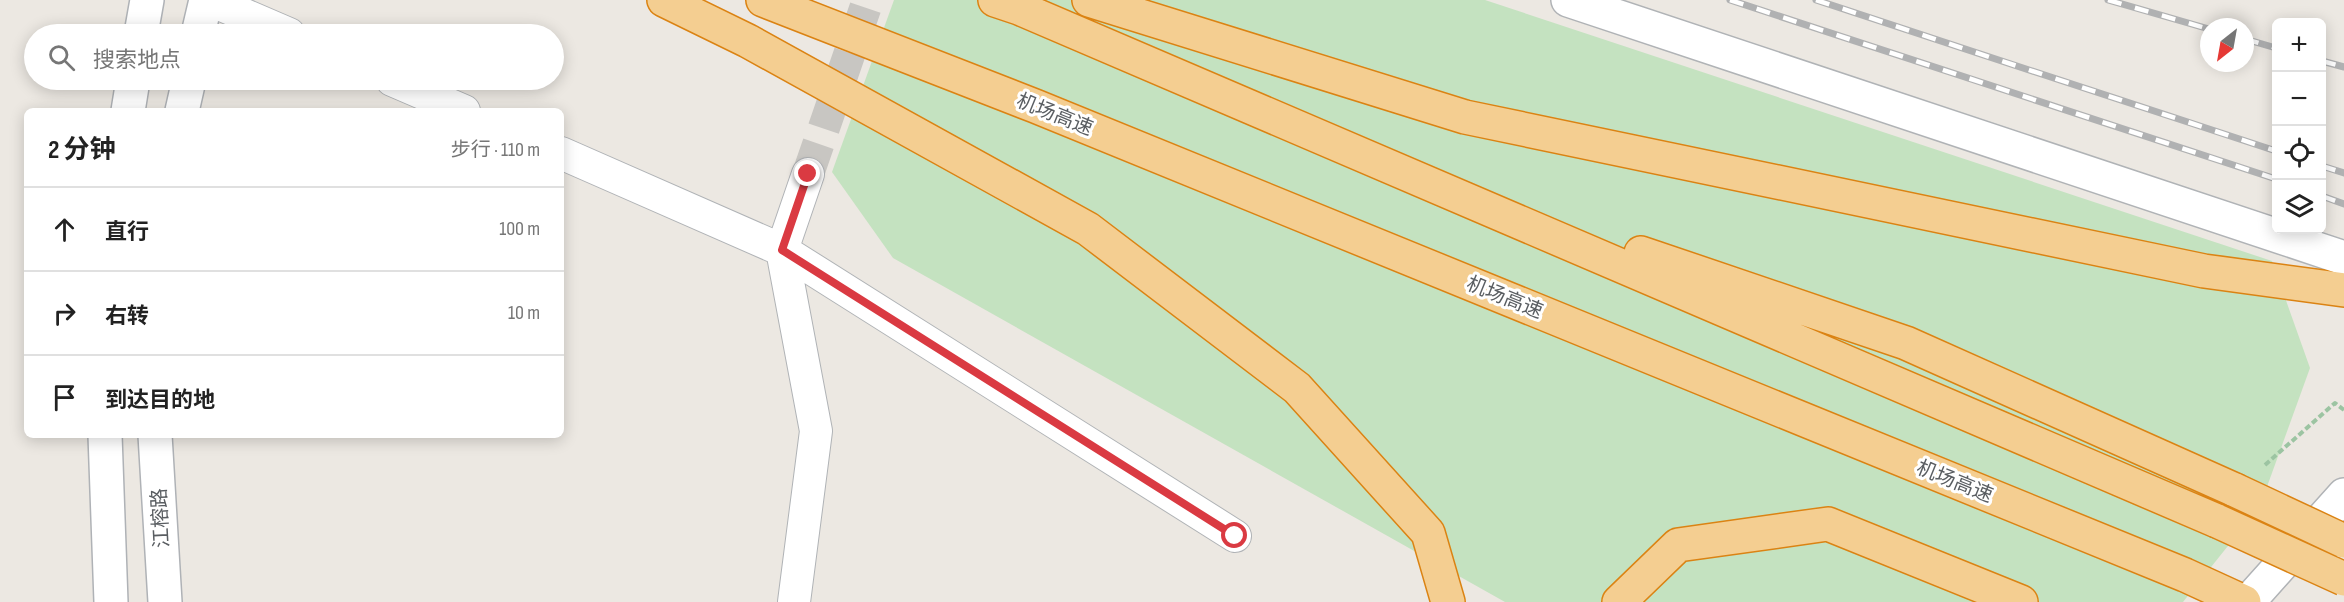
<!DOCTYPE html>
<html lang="zh">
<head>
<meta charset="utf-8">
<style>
  body { margin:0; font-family:"Sofia Sans Condensed","Noto Sans SC",sans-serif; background:#f2f2f2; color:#222 }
  .controls { position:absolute; right:18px; top:18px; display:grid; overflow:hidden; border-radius:9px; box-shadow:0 3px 15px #0003 }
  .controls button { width:54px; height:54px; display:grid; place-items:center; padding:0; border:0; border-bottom:2px solid #e0e0e0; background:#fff; color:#222; font:30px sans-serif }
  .compass { position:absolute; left:2200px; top:18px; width:54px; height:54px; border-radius:50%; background:#fff; box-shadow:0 3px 15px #0003; rotate:211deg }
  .stop { position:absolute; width:18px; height:18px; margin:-14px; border:4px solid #da3a42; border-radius:50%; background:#fff }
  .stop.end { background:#da3a42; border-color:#fff; box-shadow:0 2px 6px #0008 }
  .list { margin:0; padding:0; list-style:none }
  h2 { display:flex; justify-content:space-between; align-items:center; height:78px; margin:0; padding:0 24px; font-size:26px }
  h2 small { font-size:20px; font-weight:400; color:#767676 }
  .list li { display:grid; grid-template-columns:39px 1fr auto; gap:18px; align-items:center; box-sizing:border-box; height:84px; padding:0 24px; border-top:2px solid #e0e0e0 }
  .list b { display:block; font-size:22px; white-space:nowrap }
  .list em { font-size:20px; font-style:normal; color:#767676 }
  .icon { flex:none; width:33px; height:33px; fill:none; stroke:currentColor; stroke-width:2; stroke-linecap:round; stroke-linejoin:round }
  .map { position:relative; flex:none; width:2344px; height:602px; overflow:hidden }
  .search { position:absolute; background:#fff; box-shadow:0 3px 15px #0003; left:24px; top:24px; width:540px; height:66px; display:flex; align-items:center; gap:15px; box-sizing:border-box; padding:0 21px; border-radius:33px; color:#767676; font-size:22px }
  .panel { position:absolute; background:#fff; box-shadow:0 3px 15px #0003; left:24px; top:108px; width:540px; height:330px; border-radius:9px }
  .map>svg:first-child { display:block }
</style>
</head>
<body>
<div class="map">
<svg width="2344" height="602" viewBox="0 0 2344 602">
  <rect width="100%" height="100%" fill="#ece8e2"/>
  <!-- green -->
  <path fill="#c4e2c0" d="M894,0H1485L2272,261L2310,368L2260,506L2183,602H1505L893,258L832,172Z"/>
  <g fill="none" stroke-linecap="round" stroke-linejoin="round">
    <!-- minor-tunnel -->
    <path stroke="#c8c6c2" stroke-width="32" stroke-dasharray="32 16" stroke-linecap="butt" d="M808,174L868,0"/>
    <defs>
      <path id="minor" d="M210,0L289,34
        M392,80L464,111
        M561,153L782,250L1235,536
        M794,602L816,431L782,250L808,174"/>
      <path id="tertiary" d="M1568,0L2344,258
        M2248,602L2344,495"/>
      <path id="secondary" d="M141,34L147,0
        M198,34L206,0
        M128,111L133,80
        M182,111L189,80
        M105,435L111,602
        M155,435L165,602"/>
      <path id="motorway" d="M664,0L748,41L1088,229L1297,388L1428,533L1448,602
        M763,0L1035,106L2185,575L2244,602
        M995,0L1019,8L2217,521
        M1089,0L1465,117L2204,271L2344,290
        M1641,253L1906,343L2235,490
        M1619,602L1678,545L1828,524L2021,602"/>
    </defs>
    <!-- minor casing -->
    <use href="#minor" stroke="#b0b3b6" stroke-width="34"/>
    <!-- tertiary casing -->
    <use href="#tertiary" stroke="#b0b3b6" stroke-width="36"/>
    <!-- secondary casing -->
    <use href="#secondary" stroke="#afb2b6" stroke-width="36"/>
    <!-- motorway casing -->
    <use href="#motorway" stroke="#db8313" stroke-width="36"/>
    <!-- path -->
    <path stroke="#9cc4a2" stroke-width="4" stroke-dasharray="6 3" stroke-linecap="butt" d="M2265,465L2335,403L2344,410"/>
    <!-- minor -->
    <use href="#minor" stroke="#fff" stroke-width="32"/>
    <!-- tertiary -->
    <use href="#tertiary" stroke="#fff" stroke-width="33"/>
    <!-- secondary -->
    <use href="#secondary" stroke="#fff" stroke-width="33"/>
    <!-- motorway -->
    <use href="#motorway" stroke="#f4ce91" stroke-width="33"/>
    <defs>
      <path id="rail" d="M1730,0L2276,179
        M1816,0L2276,151
        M2108,0L2209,29
        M2245,39L2276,48
        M2322,61L2344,67
        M2322,166L2344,173
        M2322,196L2344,204"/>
    </defs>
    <!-- rail casing -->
    <use href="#rail" stroke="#b0b1b2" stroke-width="7"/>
    <!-- rail -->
    <use href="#rail" stroke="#fff" stroke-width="4.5" stroke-dasharray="14" stroke-linecap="butt"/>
    <defs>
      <path id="motorway-bridge" d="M2235,490L2344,541
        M2217,521L2344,579"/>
    </defs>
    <!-- motorway-bridge casing -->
    <use href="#motorway-bridge" stroke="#db8313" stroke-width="36" stroke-linecap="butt"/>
    <!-- motorway-bridge -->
    <use href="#motorway-bridge" stroke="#f4ce91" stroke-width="33"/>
  </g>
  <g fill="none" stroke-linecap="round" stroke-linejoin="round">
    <!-- route -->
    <path stroke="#da3a42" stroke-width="8" d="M808,174L782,250L1235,536"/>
  </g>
  <g text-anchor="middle" stroke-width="6" stroke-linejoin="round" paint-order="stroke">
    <!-- street labels -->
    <g font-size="20" fill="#5a5e62" stroke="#fff">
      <text transform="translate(1055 114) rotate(22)" y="7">机场高速</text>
      <text transform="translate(1505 297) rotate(22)" y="7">机场高速</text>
      <text transform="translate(1955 481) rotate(22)" y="7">机场高速</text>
      <text transform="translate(160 518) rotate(-93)" y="7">江榕路</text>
    </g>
  </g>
</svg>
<div class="controls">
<button>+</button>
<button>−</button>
<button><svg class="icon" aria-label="locate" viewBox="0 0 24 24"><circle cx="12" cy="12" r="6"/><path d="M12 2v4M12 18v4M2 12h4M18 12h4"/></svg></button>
<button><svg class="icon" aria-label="layers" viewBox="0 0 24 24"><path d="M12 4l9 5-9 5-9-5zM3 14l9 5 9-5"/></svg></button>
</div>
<svg class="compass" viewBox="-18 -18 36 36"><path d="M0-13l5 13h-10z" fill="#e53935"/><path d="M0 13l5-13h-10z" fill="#767676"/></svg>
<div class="stop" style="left:1235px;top:536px"></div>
<div class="stop end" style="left:808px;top:174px"></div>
<div class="search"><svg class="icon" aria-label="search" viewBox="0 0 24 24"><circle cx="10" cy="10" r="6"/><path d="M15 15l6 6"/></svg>搜索地点</div>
<section class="panel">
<h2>2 分钟<small>步行 · 110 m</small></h2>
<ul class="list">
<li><svg class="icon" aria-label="ahead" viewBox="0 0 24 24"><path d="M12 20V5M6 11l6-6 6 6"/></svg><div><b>直行</b></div><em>100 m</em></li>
<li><svg class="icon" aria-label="right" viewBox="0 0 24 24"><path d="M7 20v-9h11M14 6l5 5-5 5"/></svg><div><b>右转</b></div><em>10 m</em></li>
<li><svg class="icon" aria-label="arrive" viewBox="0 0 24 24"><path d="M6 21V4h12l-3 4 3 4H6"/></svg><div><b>到达目的地</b></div></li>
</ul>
</section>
</div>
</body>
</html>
